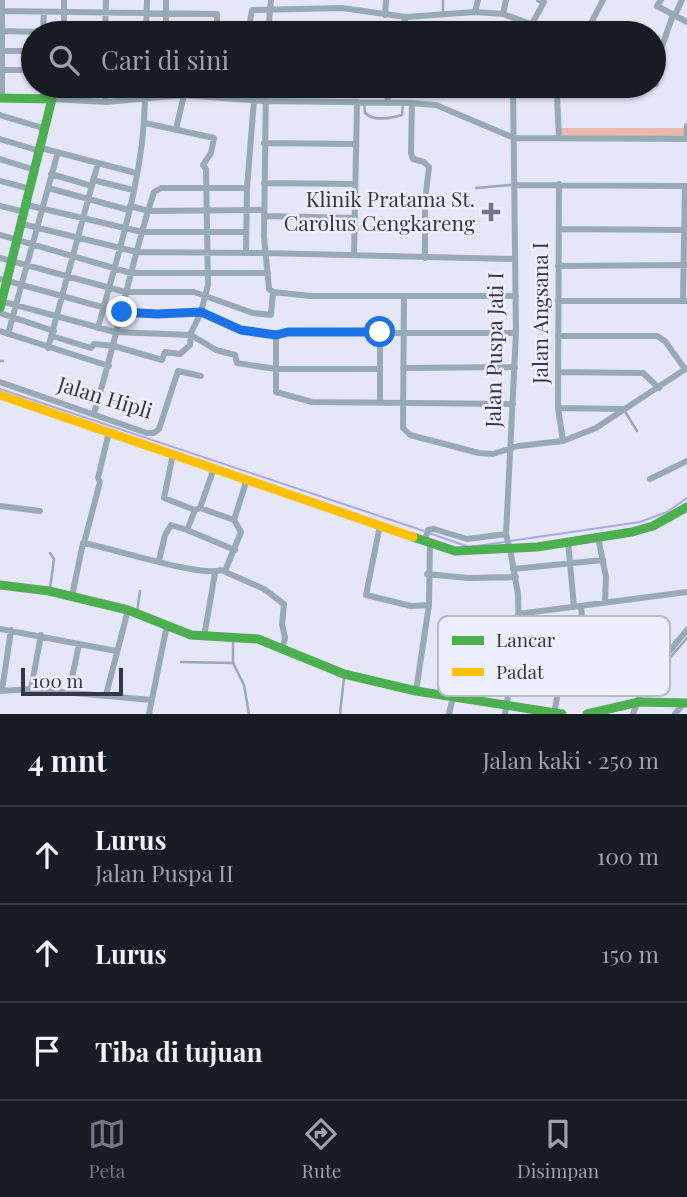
<!DOCTYPE html>
<html lang="id">
<head>
<meta charset="utf-8">
<style>
  body { margin:0; font-family:"Playfair Display",serif; background:#20242c; color:#f1f3f6 }
  .scale { position:absolute; left:21px; bottom:18px; width:102px; box-sizing:border-box; padding-left:7px; border:4px solid #373847; border-top:0; font-size:19px; line-height:24px; white-space:nowrap; color:#373847; -webkit-text-stroke:5px #edeffe; paint-order:stroke }
  .stop { position:absolute; width:21px; height:21px; margin:-16px; border:5px solid #1a73e8; border-radius:50%; background:#fff }
  .stop.end { background:#1a73e8; border-color:#fff; box-shadow:0 2px 7px #0008 }
  .list { margin:0; padding:0; list-style:none }
  h2 { display:flex; justify-content:space-between; align-items:center; height:91px; margin:0; padding:0 28px; font-size:30px }
  h2 small { font-size:23px; font-weight:400; color:#9ea1a6 }
  .list li { display:grid; grid-template-columns:46px 1fr auto; gap:21px; align-items:center; box-sizing:border-box; height:98px; padding:0 28px; border-top:2px solid #363941 }
  .list b { display:block; font-size:26px; white-space:nowrap }
  .list p { margin:0; font-size:23px; white-space:nowrap; color:#9ea1a6 }
  .list em { font-size:23px; font-style:normal; color:#9ea1a6 }
  .icon { flex:none; width:38px; height:38px; fill:none; stroke:currentColor; stroke-width:2; stroke-linecap:round; stroke-linejoin:round }
  .map { position:relative; flex:none; width:687px; height:714px; overflow:hidden }
  .search { position:absolute; background:#171b24; box-shadow:0 2px 5px #0004; left:21px; right:21px; top:21px; height:77px; display:flex; align-items:center; gap:18px; box-sizing:border-box; padding:0 24px; border-radius:38px; color:#9ea1a6; font-size:26px }
  .sheet { height:385px; background:#171b24 }
  nav { display:flex; justify-content:space-around; align-items:center; box-sizing:border-box; height:98px; border-top:2px solid #363941; background:#171b24; font-size:19px; color:#9ea1a6 }
  nav a { display:grid; justify-items:center; gap:4px }
  nav .on { color:#747585 }
  .map>svg:first-child { display:block }
</style>
</head>
<body>
<div class="map">
<svg width="687" height="714" viewBox="0 0 687 714">
  <rect width="100%" height="100%" fill="#e5e6f7"/>
  <!-- green -->
  <path fill="#eab9ae" d="M560,128H684L683,138L560,136Z"/>
  <g fill="none" stroke-linecap="round" stroke-linejoin="round">
    <!-- stream -->
    <path stroke="#a8aae8" stroke-width="2" d="M0,389L424,531
      M429,533L469,547L505,542
      M510,541L640,522L667,512L687,498"/>
    <!-- lane -->
    <path stroke="#98aab5" stroke-width="2.5" d="M443,0V14
      M364,102L365,113C374,122 391,118 402,115L403,103
      M476,188L511,185
      M0,361H3
      M624,410L637,431
      M50,553L54,559L50,588
      M137,612L140,591
      M233,640V663L244,685L249,714
      M627,654L645,676
      M181,662L233,663
      M649,676H654L687,638
      M340,714L344,678"/>
    <!-- street -->
    <path stroke="#98aab5" stroke-width="6" d="M661,0L657,6L687,22
      M0,11L217,14V33
      M475,12L478,0
      M503,14L506,0
      M385,15L386,0
      M675,15L682,0
      M0,31L43,32
      M64,31L166,32
      M43,33L44,12
      M64,33V0
      M105,33L106,0
      M146,33L147,0
      M166,33V0
      M248,33L252,10L342,8L406,17L475,12L503,14L531,24L545,33
      M268,33L271,0
      M400,33L406,17
      M527,33L544,2L539,0
      M586,33L603,0
      M0,51H33
      M654,69L673,15
      M0,70H33
      M654,83L656,84
      M105,86L106,102
      M250,86V100
      M387,86L388,103
      M2,98V0
      M43,99V86
      M52,99L106,102L184,95L264,101L412,103L436,105L514,138L687,139
      M63,100V86
      M412,103L411,153L413,159L424,162L429,167L425,201V258
      M0,115L46,129
      M145,123L214,138L211,153L203,165L206,169L208,285L201,312L191,333L190,345L180,354
      M176,129L184,95
      M559,138L557,95H626L629,93L631,86
      M0,139L40,151
      M686,139L687,126
      M264,143L356,144
      M41,148L136,173
      M58,152L48,188L129,210
      M0,159L35,170
      M51,174L92,186
      M93,180L133,190
      M0,181L31,189
      M264,183L355,184
      M559,184L558,408L563,441
      M515,185L687,186
      M27,205L142,232H246
      M0,206L25,212
      M130,206L149,211L264,210
      M264,216L355,218
      M22,224L137,252L261,253
      M559,229L687,230
      M0,235L131,273H268
      M246,252L247,188L254,100
      M265,253L515,259
      M354,255L357,102
      M0,258L125,292H194L253,313L271,315L273,292L269,289L264,236L266,86
      M558,266L687,265
      M0,279L120,312L157,314L201,312L241,330L276,335L288,333H516
      M273,292L310,296H516
      M404,297L403,428L410,435L479,453L493,454L518,446L563,441L596,428L687,368
      M0,301L115,332L191,335L216,350L235,355L237,363L276,369H380
      M558,301H687
      M683,301L685,186
      M0,313L54,331
      M98,328C118,253 144,177 145,99
      M0,331L109,366
      M380,332V403
      M8,334L48,188
      M276,335V392L312,402L513,404
      M52,336L91,348L94,344L114,346L162,360L165,352L180,354
      M558,336H657L665,341L685,369
      M48,348L98,163
      M403,368L515,367
      M558,372L643,373L659,388
      M0,382L147,433H154L159,429L178,371L201,376
      M558,408L623,409
      M94,413C117,340 130,265 154,192L161,188H247
      M173,454L164,498L195,510
      M650,479L687,461
      M0,506L40,511
      M200,508L234,520
      M380,525L366,595L411,606L429,605
      M187,530L235,550
      M426,537L428,530L434,529L467,539L506,534
      M598,537L606,577L605,602
      M568,541L574,607
      M84,543L100,482L98,478L109,432
      M509,547L506,534L516,333L513,86
      M159,561L165,535L171,525L187,530L195,510L200,508L214,468
      M513,569L603,560
      M225,571L241,532L234,520L247,479
      M427,574L468,578L516,577
      M72,596L83,543C109,547 202,578 221,570L264,589L284,604L282,624L285,638L282,649
      M518,614L687,592
      M0,629L116,651
      M204,637L215,573
      M31,689L41,635
      M2,690L11,630
      M0,691L31,689L151,700
      M416,691L429,605L430,541
      M69,692L79,644
      M106,695L128,610
      M149,714L167,625
      M449,714L453,697
      M505,714L519,633L518,594L510,549
      M554,714L562,670L569,668L572,640L584,638L581,606
      M633,714L647,678L687,630
      M675,714L684,703"/>
    <!-- fast -->
    <path stroke="#4caf50" stroke-width="9" d="M0,98L52,99L0,308
      M413,537L455,551L537,547L632,532L653,526L687,507
      M0,585L49,591L128,610L191,635L258,639L344,674L416,691L562,714
      M587,714L639,702L687,703"/>
    <!-- slow -->
    <path stroke="#ffc107" stroke-width="9" d="M0,395L413,537"/>
  </g>
  <g fill="none" stroke-linecap="round" stroke-linejoin="round">
    <!-- route -->
    <path stroke="#1a73e8" stroke-width="9" d="M122,312L157,314L201,312L241,330L276,335L288,332H380"/>
  </g>
  <!-- markers -->
  <path fill="#747585" stroke="#edeffe" stroke-width="2.5" d="M487.5 201.5h7v7h7v7h-7v7h-7v-7h-7v-7h7z"/>
  <g text-anchor="middle" stroke-width="5" stroke-linejoin="round" paint-order="stroke">
    <!-- poi labels -->
    <g font-size="21" fill="#373847" stroke="#edeffe" text-anchor="end">
      <text x="475" y="207">Klinik Pratama St.<tspan x="475" dy="24">Carolus Cengkareng</tspan></text>
    </g>
    <!-- street labels -->
    <g font-size="21" fill="#373847" stroke="#edeffe">
      <text transform="translate(541 313) rotate(-90)" y="7">Jalan Angsana I</text>
      <text transform="translate(495 350) rotate(-89)" y="7">Jalan Puspa Jati I</text>
      <text transform="translate(105 398) rotate(17)" y="7">Jalan Hipli</text>
    </g>
  </g>
  <!-- legend -->
  <rect x="438" y="616" width="232" height="80" rx="10" fill="#edeffe" stroke="#b6b8c7" stroke-width="2"/>
  <rect x="452" y="636" width="32" height="9" fill="#4caf50"/>
  <rect x="452" y="668" width="32" height="8" fill="#ffc107"/>
  <g font-size="19" fill="#373847">
    <text x="496" y="647">Lancar</text>
    <text x="496" y="679">Padat</text>
  </g>
</svg>
<div class="scale">100 m</div>
<div class="stop" style="left:380px;top:332px"></div>
<div class="stop end" style="left:122px;top:312px"></div>
<div class="search"><svg class="icon" aria-label="search" viewBox="0 0 24 24"><circle cx="10" cy="10" r="6"/><path d="M15 15l6 6"/></svg>Cari di sini</div>
</div>
<section class="sheet">
<h2>4 mnt<small>Jalan kaki · 250 m</small></h2>
<ul class="list">
<li><svg class="icon" aria-label="ahead" viewBox="0 0 24 24"><path d="M12 20V5M6 11l6-6 6 6"/></svg><div><b>Lurus</b><p>Jalan Puspa II</p></div><em>100 m</em></li>
<li><svg class="icon" aria-label="ahead" viewBox="0 0 24 24"><path d="M12 20V5M6 11l6-6 6 6"/></svg><div><b>Lurus</b></div><em>150 m</em></li>
<li><svg class="icon" aria-label="arrive" viewBox="0 0 24 24"><path d="M6 21V4h12l-3 4 3 4H6"/></svg><div><b>Tiba di tujuan</b></div></li>
</ul>
</section>
<nav>
<a class="on"><svg class="icon" aria-label="map" viewBox="0 0 24 24"><path d="M3 6l6-2 6 2 6-2v14l-6 2-6-2-6 2zM9 4v14M15 6v14"/></svg>Peta</a>
<a><svg class="icon" aria-label="directions" viewBox="0 0 24 24"><path d="M12 3l9 9-9 9-9-9zM9 14v-3h6M13 9l2 2-2 2"/></svg>Rute</a>
<a><svg class="icon" aria-label="saved" viewBox="0 0 24 24"><path d="M7 4h10v16l-5-4-5 4z"/></svg>Disimpan</a>
</nav>
</body>
</html>
